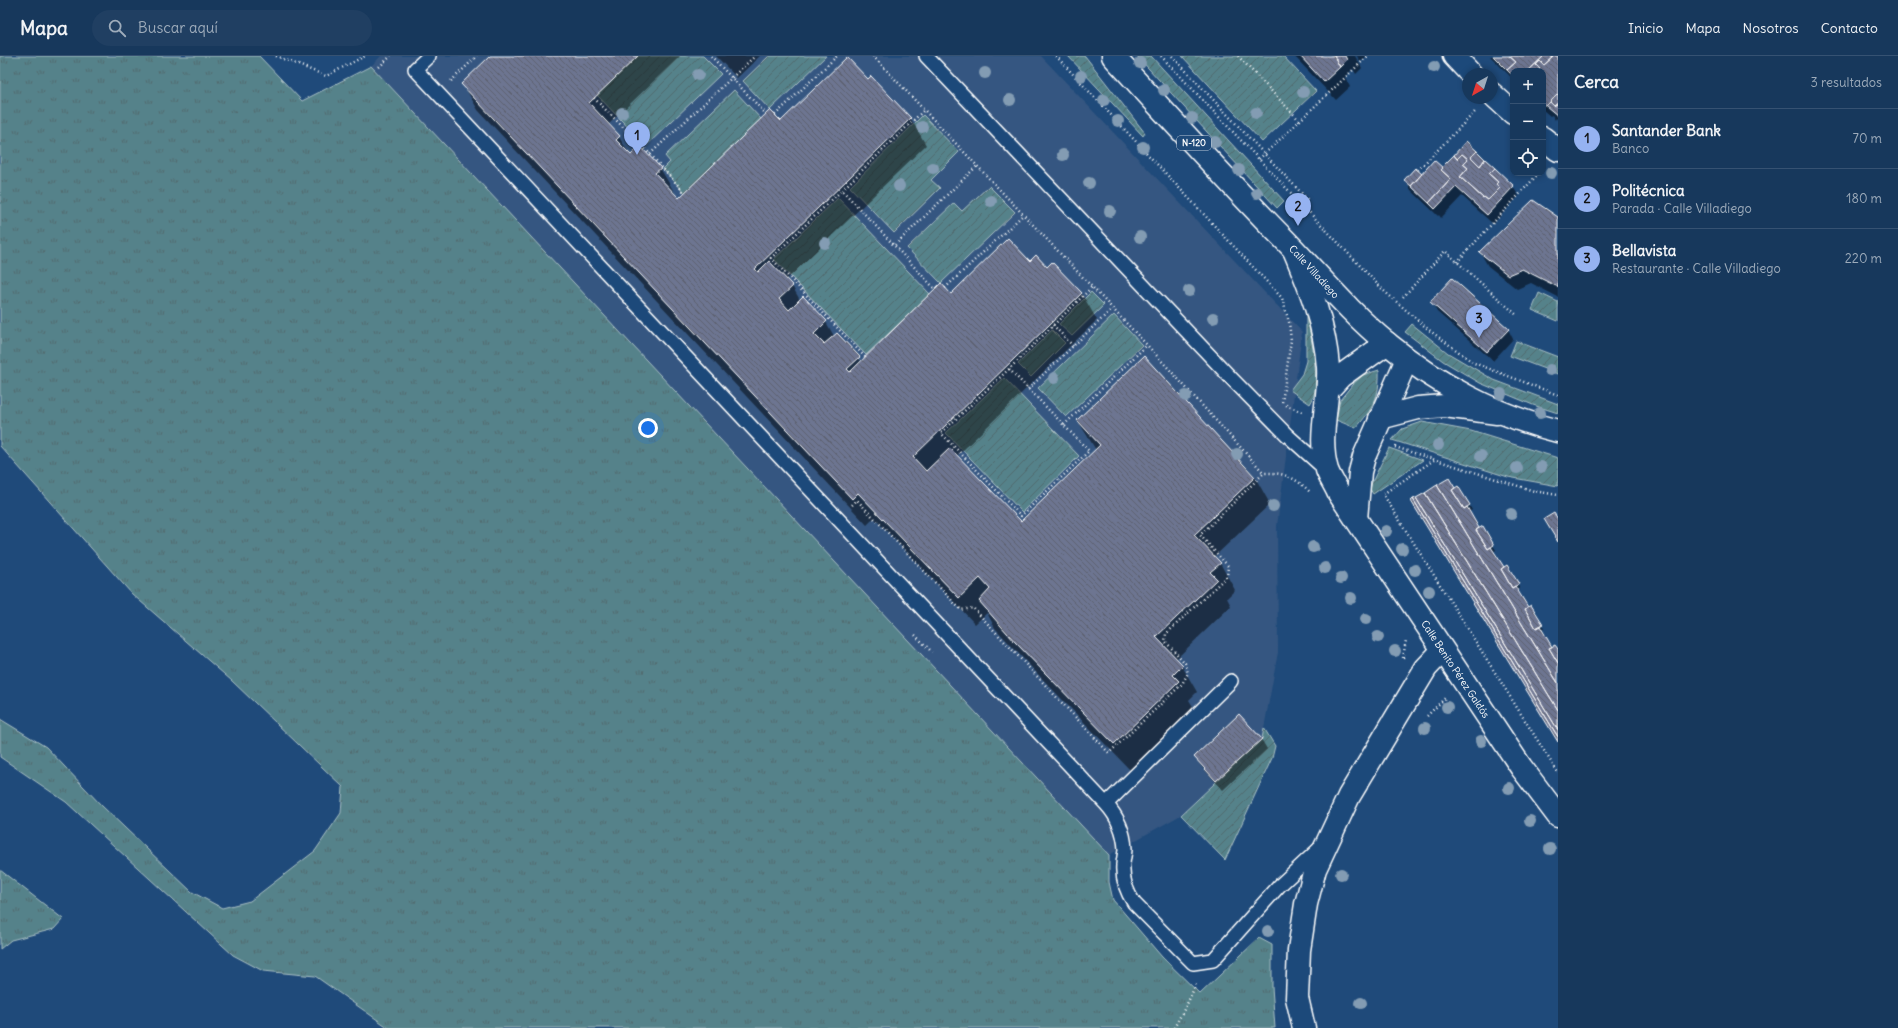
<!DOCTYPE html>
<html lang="es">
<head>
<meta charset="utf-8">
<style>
  body { margin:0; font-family:Delius,sans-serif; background:#203f62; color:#f1f3f6 }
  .controls { position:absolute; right:12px; top:12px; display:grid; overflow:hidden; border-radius:8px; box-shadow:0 2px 6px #0003 }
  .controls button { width:36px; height:36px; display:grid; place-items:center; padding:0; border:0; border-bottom:1px solid #365272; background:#17385c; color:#f1f3f6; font:20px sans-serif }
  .compass { position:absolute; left:1462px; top:12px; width:36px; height:36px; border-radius:50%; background:#17385c; box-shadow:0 2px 6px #0003; rotate:219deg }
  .you { position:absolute; left:648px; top:372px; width:14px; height:14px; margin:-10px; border:3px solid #fff; border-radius:50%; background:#1a73e8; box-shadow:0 0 0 6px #1a73e833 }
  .badge { display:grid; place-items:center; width:26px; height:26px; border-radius:50%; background:#95b2f1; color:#111; font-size:13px; font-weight:700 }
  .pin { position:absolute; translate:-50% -33px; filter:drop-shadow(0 1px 2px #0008) }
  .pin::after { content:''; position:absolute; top:21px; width:14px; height:12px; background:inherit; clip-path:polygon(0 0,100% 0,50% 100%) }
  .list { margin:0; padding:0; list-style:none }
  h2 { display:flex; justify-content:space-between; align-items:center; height:52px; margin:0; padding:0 16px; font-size:17px }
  h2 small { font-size:13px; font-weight:400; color:#9eacbb }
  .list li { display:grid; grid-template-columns:26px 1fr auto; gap:12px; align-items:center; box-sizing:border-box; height:60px; padding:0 16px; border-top:1px solid #365272 }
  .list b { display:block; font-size:15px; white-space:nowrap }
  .list p { margin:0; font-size:13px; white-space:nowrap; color:#9eacbb }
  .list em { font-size:13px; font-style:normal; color:#9eacbb }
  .icon { flex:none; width:22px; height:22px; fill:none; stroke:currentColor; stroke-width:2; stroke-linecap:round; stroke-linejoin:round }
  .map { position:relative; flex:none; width:1558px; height:972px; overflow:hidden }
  header { display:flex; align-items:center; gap:24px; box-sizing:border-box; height:56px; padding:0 20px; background:#17385c; border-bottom:1px solid #365272 }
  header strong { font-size:19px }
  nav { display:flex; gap:22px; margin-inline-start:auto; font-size:14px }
  .search { width:280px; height:36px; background:#203f62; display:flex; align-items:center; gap:10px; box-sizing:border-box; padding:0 14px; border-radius:22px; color:#9eacbb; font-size:15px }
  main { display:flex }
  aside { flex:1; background:#17385c }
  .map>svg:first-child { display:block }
</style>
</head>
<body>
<header>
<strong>Mapa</strong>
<div class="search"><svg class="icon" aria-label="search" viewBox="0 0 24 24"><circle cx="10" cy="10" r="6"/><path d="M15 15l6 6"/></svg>Buscar aquí</div>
<nav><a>Inicio</a><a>Mapa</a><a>Nosotros</a><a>Contacto</a></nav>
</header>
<main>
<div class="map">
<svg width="1558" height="972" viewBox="0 0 1558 972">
  <defs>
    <pattern id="grass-tufts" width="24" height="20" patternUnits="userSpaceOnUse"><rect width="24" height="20" fill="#55828a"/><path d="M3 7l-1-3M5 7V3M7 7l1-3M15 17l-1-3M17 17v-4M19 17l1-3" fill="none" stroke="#516a6e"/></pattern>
    <pattern id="garden-furrows" width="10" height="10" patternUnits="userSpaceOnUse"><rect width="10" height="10" fill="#55828a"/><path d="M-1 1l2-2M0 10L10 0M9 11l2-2" fill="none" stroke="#516a6e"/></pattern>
    <pattern id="building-back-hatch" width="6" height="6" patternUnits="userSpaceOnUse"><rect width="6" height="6" fill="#6d7491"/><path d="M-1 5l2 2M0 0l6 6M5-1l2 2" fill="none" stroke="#5c606e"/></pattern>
  </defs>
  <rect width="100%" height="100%" fill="#1f4a7a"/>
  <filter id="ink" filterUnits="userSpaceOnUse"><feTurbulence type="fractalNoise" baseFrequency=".025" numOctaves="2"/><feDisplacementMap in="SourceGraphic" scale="8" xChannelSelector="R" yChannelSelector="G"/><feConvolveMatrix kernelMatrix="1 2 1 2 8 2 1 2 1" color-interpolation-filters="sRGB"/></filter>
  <g filter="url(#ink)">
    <!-- built -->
    <path fill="#365781" d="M381,0H1041L1302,276L1277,470L1278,596L1262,683L1179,760L1109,799L371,10Z"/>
    <!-- grass -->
    <path fill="url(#grass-tufts)" stroke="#aac0c4" d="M0,0H259L302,45L371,10L1109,799V826L1113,844L1162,901L1200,938L1259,882L1272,889V931L1275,972H389L315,920L263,915L233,899L66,746L0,701V663L46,691L102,750L192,836L222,852L250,845L315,795L341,757L343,731L232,625L132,538L0,390Z
      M0,814L63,863L54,873L11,884L0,893Z"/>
    <!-- garden -->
    <path fill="url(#garden-furrows)" stroke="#aac0c4" d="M638,0H703L721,18L646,90L597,39Z
      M769,0H826L770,54L743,25Z
      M1068,0H1085L1145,77L1143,80Z
      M1137,0H1151L1284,145L1277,152Z
      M1182,0H1283L1316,35L1262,86Z
      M734,34L761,63L685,137L663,113L670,106L665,100Z
      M923,59L959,96L931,124L940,132L894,177L850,131Z
      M989,130L1015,156L941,227L907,192L954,147L962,155Z
      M838,142L930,238L866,299L774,203Z
      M1091,236L1104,249L1072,280L1059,268Z
      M1539,237L1558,246V265L1532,254Z
      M1306,255C1310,278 1323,331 1310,348L1290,334L1302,318L1306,305Z
      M1114,259L1142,289L1066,361L1038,332Z
      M1412,268L1448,297L1494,324L1558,348V357L1533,349L1480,327L1443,305L1405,276Z
      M1052,274L1065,287L1031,321L1018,308Z
      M1516,285L1558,301V318L1510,300Z
      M1379,314C1380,342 1373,352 1356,372L1336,364L1340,344L1352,329L1363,319Z
      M1004,322L1079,400L1022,456L946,377Z
      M1422,366L1471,375L1558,402V430L1508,421L1392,384L1402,373Z
      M1389,392L1423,404L1373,438L1370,433L1372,426Z
      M1264,672L1275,690L1272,702L1225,804L1181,759L1262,683Z"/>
    <!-- shadow -->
    <path fill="#0007" d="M492,0H680L608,69L619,81L631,100L660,112L679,144L781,66L871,22L911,63L926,89L786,224L792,230L800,244L826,266L834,280L837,278L862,306L951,239L1030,206L1047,213L1052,208L1082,238L1097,264L957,400L1021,467L1096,394L1078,365L1144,302L1255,421L1270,448L1214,501L1220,507L1235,534L1227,542L1231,550L1176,603L1182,610L1197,636L1189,644L1194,652L1130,714L1032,612L995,572L987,557L975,568L874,462L867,469L478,54L463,28Z
      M716,0H760L737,22Z
      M1294,0H1355L1362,12L1356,18L1353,13L1345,21L1350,31L1336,44Z
      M1357,0H1367L1360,6Z
      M1490,0H1558V64L1556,62L1555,64L1552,59L1550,60L1543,54V15H1513V23Z
      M1466,87L1513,131L1519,140L1493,168L1462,140L1441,162L1439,159L1438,160L1411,134L1405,124L1442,113Z
      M1558,162V241L1531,227L1517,233L1488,210L1480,196Z
      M1432,247L1508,273L1513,283L1493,305L1437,256Z
      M1458,431L1472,454L1469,456L1479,473L1482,471L1496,494L1493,496L1503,513L1507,511L1520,533L1517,535L1528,552L1542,569L1544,573L1541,575L1552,592L1558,595V684L1455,433Z
      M1261,683L1267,693L1223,734L1201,710L1195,701Z"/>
    <!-- building -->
    <path fill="url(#building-back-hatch)" stroke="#fff" d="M490,0H638L589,47L620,80L616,84L631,99L640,90L661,112L655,117L679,142L770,54L781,65L847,1L868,23L871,20L911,62L755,213L758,216L769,205L793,230L779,243L789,254L803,240L827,265L814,278L824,288L837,277L860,301L847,313L850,316L941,227L951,238L1008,182L1030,205L1036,199L1047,211L1052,206L1082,237L913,401L926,415L950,392L1021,465L1100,389L1077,364L1144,300L1255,421L1194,479L1221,507L1210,516L1217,523L1156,581L1183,609L1173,619L1179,625L1114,688L1015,586L979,545L990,533L980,522L959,542L858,437L852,443L461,28Z
      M1300,0H1334L1340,11L1324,26Z
      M1334,0H1345L1347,4L1340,11Z
      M1493,0H1509L1516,6L1507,14Z
      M1509,0H1544L1528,15H1513V20L1507,14L1516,6Z
      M1544,0H1554L1544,9L1540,5L1536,9L1540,13L1537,15H1528Z
      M1554,0H1558V38L1546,50L1543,48V15H1537L1540,13L1536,9L1540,5L1544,9Z
      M1558,38V47L1554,50L1550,46Z
      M1550,46L1554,50L1558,47V60L1546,50Z
      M1466,85L1477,95L1471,101L1480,110L1485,103L1495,112L1489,118L1498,126L1496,128L1500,132L1488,144L1484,141L1483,142L1460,121L1468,112L1463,108L1468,103L1462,98L1457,103L1454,99Z
      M1477,95L1485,103L1480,110L1471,101Z
      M1462,98L1468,103L1463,108L1468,112L1460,121L1483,142L1484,141L1488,144L1500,132L1496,128L1498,126L1489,118L1495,112L1514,130L1487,159L1456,131L1435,153L1429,147L1451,123L1441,114L1443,112L1442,111L1454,99L1457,103Z
      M1434,104L1443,112L1441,114L1451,123L1429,147L1411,130Z
      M1415,112L1422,118L1411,130L1404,124Z
      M1533,144L1558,161V231L1522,213L1508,219L1479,196Z
      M1452,222L1509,273L1487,296L1430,246Z
      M1449,422L1455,432L1452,434L1464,453L1467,451L1479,472L1476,474L1488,493L1491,491L1504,511L1501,513L1512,532L1515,530L1528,551L1525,553L1536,572L1540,570L1552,591L1549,592L1558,607V627L1437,429Z
      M1437,429L1558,627V654L1425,437Z
      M1458,430L1470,449L1464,453L1452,434Z
      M1425,437L1558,654V674L1416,442Z
      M1416,442L1558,674V681L1413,443Z
      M1413,443L1558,681V686L1411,445Z
      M1554,457L1558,463V486L1544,463Z
      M1483,470L1494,489L1488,493L1476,474Z
      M1507,509L1519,528L1512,532L1501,513Z
      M1531,549L1543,568L1536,572L1525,553Z
      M1555,589L1558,593V607L1549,592Z
      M1239,658L1262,683L1216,725L1194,701Z"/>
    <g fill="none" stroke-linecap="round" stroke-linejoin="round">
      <defs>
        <path id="service" d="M429,0L415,13L1106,748C1118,761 1124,775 1125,793C1125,798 1123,803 1123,809C1122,823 1126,835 1134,847L1193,907L1213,904L1279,830L1320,792
          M926,0L1232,323L1287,379L1326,414
          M1106,748L1231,625"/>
        <g id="minor">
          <path d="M1454,0L1471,18"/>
          <path d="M1492,38L1513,57"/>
          <path d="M1543,82L1558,94"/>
          <path id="s1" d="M1294,194C1310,232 1325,269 1328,311C1330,346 1317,380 1327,414C1330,422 1335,429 1338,436L1521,711L1558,760"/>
          <path d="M1328,334L1341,320L1387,287"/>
          <path d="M1380,362L1418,352L1445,350L1497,357"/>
          <path d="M1356,463L1360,416L1364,401L1407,303"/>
          <path d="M1304,972L1297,942L1299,894L1306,848L1315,813L1349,740L1426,612L1442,595"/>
        </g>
        <g id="trunk">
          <path id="s2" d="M1113,0C1169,61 1225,123 1284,183C1318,218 1350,257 1388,288C1437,328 1496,360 1558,375"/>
        </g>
      </defs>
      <!-- service casing -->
      <use href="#service" stroke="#fff" stroke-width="16"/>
      <!-- minor casing -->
      <use href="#minor" stroke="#fff" stroke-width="25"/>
      <!-- trunk casing -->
      <use href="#trunk" stroke="#fff" stroke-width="25"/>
      <!-- path -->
      <path stroke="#fff" stroke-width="2.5" stroke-dasharray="1 3" stroke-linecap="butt" d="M276,0L326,20L365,0
        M711,0L766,58
        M873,0L1147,289L1264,417
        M1056,0L1282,242L1289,266L1291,284L1282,347
        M1161,0L1384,235L1429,274L1474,307L1558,339
        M1172,0L1308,144L1302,150
        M1238,0L1300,65
        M379,11L391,0
        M451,25L477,0
        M594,42L650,98L685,137
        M775,59L837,0
        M650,98L755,0
        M1259,103L1368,0
        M1418,114L1475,56
        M842,134L924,54
        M895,189L977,110
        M1457,206L1539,117
        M945,232L1023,159
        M1403,241L1445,195L1518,260
        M1053,269L1073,290
        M865,301L771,202L842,134L935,233
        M1009,313L941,377L1021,460L1089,395L1009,313L1092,231
        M1028,333L1112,253
        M1286,349L1302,356
        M1064,369L1147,289
        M1395,391L1534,435L1558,439
        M1434,404L1383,438L1558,717
        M852,449L857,444L961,554L973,552L1109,697L1182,628L1188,617L1185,607L1165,585L1166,578L1227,520L1228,510L1200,479L1264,417C1284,416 1296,422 1310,436
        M915,579L932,596
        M1403,602L1406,584
        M1427,660L1446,641
        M1174,972L1188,946L1197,926"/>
      <!-- service -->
      <use href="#service" stroke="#1f4a7a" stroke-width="13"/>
      <!-- minor -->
      <use href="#minor" stroke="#1f4a7a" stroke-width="22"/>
      <!-- trunk -->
      <use href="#trunk" stroke="#1f4a7a" stroke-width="22"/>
    </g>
    <!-- trees -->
    <g fill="#839cb3">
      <circle cx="1140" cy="7" r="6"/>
      <circle cx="1434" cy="11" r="6"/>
      <circle cx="985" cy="17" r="6"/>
      <circle cx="698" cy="19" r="6"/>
      <circle cx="1081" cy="20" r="6"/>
      <circle cx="1164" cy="34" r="6"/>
      <circle cx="1303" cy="36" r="6"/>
      <circle cx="1010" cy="44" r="6"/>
      <circle cx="1104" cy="44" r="6"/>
      <circle cx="622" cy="57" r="6"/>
      <circle cx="1256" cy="57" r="6"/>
      <circle cx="1192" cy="62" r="6"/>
      <circle cx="1118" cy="65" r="6"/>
      <circle cx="922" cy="71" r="6"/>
      <circle cx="1215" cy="86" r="6"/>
      <circle cx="1143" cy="91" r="6"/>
      <circle cx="1063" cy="99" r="6"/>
      <circle cx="933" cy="112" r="6"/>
      <circle cx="1239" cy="114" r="6"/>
      <circle cx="1551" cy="117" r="6"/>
      <circle cx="1089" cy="127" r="6"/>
      <circle cx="899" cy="130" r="6"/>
      <circle cx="1257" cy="137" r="6"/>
      <circle cx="991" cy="145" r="6"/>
      <circle cx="1110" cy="155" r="6"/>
      <circle cx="1140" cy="181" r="6"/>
      <circle cx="825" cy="187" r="6"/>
      <circle cx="1189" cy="235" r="6"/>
      <circle cx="1213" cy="262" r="6"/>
      <circle cx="1550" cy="314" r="6"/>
      <circle cx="1054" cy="322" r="6"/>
      <circle cx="1501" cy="338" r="6"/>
      <circle cx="1186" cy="340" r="6"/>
      <circle cx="1540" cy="357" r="6"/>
      <circle cx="1438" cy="389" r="6"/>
      <circle cx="1237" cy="398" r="6"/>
      <circle cx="1481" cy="400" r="6"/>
      <circle cx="1541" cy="411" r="6"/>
      <circle cx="1517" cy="412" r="6"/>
      <circle cx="1273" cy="450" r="6"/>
      <circle cx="1511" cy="458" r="6"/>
      <circle cx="1386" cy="475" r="6"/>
      <circle cx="1313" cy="491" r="6"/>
      <circle cx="1402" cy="493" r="6"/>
      <circle cx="1325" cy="512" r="6"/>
      <circle cx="1415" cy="514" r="6"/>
      <circle cx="1341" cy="522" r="6"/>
      <circle cx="1429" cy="535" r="6"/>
      <circle cx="1351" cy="542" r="6"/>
      <circle cx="1366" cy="563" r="6"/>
      <circle cx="1378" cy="581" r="6"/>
      <circle cx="1395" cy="595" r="6"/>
      <circle cx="1447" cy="651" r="6"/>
      <circle cx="1425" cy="672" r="6"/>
      <circle cx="1481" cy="685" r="6"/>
      <circle cx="1509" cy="732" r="6"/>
      <circle cx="1530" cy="765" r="6"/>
      <circle cx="1550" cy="793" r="6"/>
      <circle cx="1341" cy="818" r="6"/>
      <circle cx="1268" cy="875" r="6"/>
      <circle cx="1361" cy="947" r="6"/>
    </g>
  </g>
  <g text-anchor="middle" stroke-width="3.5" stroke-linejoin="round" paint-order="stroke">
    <!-- shield labels -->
    <rect fill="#1f4a7a" stroke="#bcc9d7" stroke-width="1" x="1177" y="80" width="34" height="14" rx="3"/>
    <g font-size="9" font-weight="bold" fill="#fff">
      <text x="1194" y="90">N-120</text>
    </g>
    <!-- street labels -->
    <g font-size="10" fill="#fff" stroke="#1f4a7a">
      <text dy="4" stroke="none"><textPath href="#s2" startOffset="295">Calle Villadiego</textPath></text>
      <text dy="4" stroke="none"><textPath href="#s1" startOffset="463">Calle Benito Pérez Galdós</textPath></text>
    </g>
  </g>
</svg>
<div class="controls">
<button>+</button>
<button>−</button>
<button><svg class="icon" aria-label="locate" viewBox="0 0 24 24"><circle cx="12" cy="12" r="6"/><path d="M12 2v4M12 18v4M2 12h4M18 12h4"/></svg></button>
</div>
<svg class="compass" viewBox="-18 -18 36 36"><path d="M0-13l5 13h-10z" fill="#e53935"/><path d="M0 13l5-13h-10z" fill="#9eacbb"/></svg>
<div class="you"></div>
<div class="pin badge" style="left:637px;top:99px">1</div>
<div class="pin badge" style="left:1298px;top:170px">2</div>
<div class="pin badge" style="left:1479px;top:282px">3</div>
</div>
<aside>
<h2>Cerca<small>3 resultados</small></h2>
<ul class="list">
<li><span class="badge">1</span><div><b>Santander Bank</b><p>Banco</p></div><em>70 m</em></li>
<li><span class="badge">2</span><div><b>Politécnica</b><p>Parada · Calle Villadiego</p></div><em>180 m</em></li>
<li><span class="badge">3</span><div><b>Bellavista</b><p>Restaurante · Calle Villadiego</p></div><em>220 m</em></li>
</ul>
</aside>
</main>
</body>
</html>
